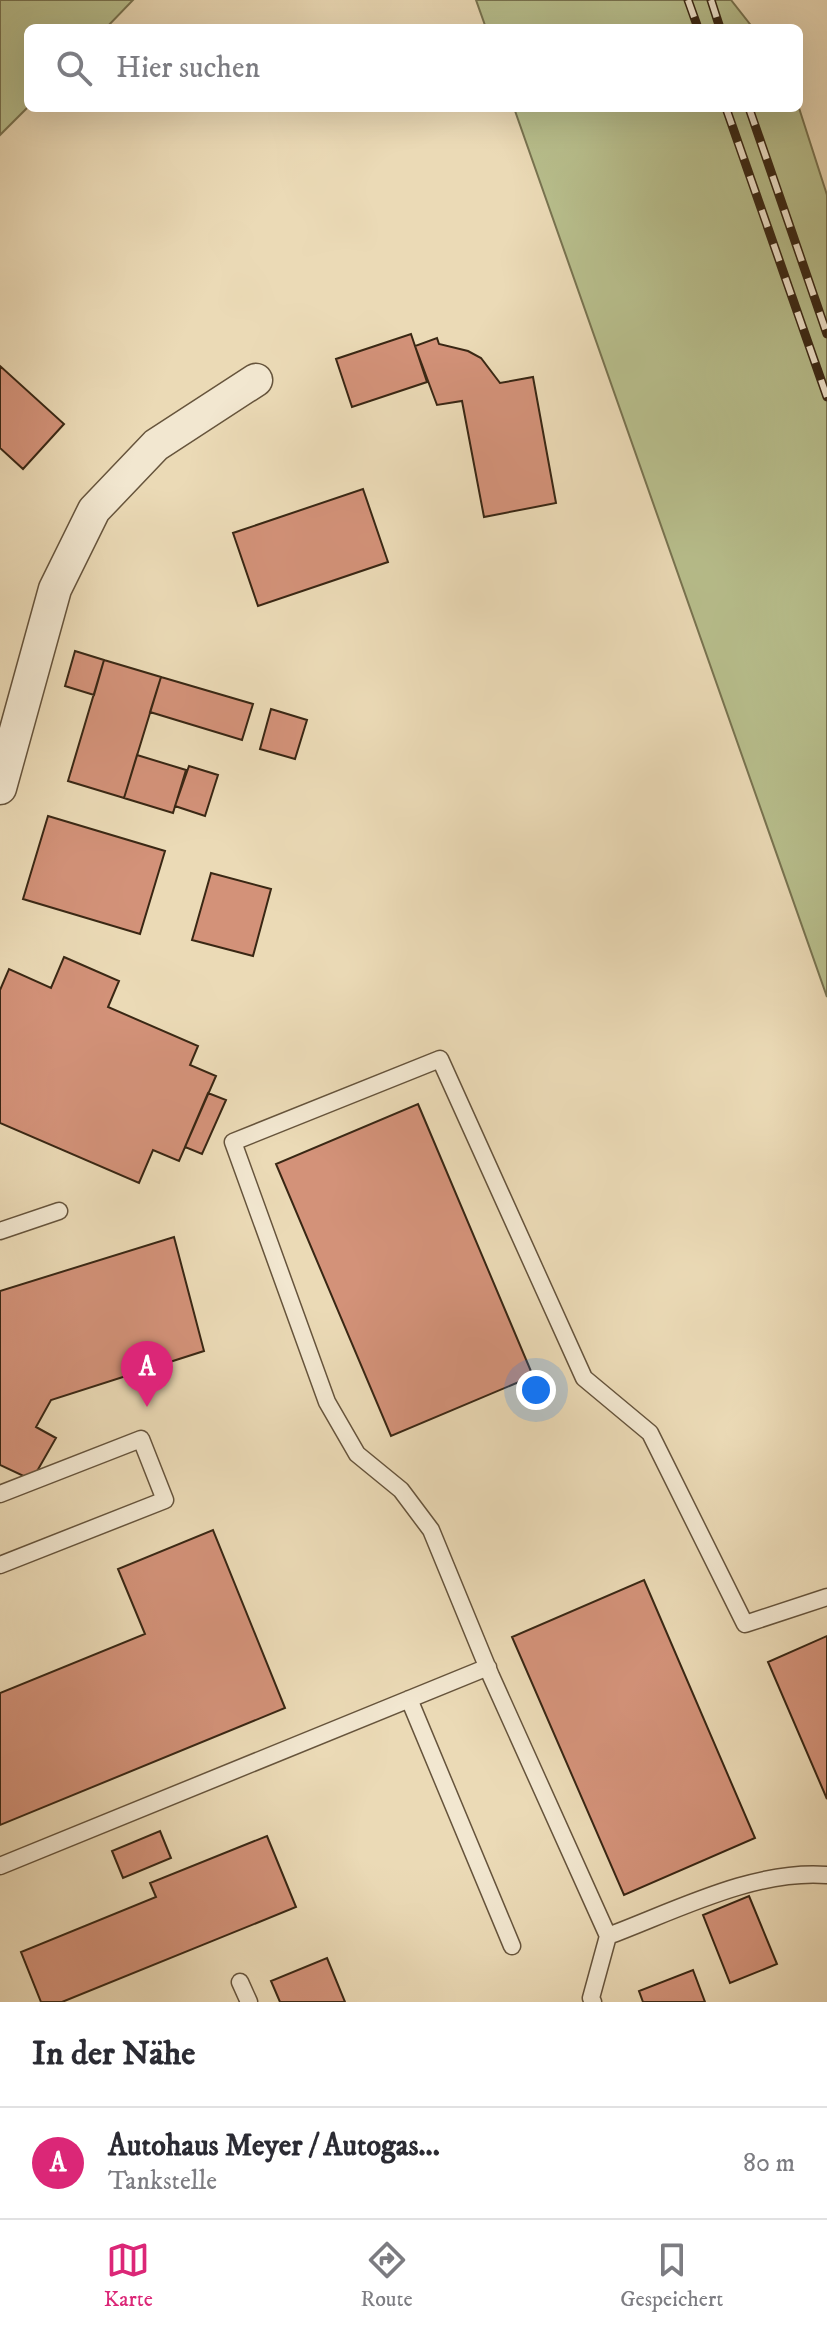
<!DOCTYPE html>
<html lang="de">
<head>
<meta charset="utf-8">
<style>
  body { margin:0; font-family:"IM FELL DW Pica",serif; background:#f2f2f3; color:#2b2b33 }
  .you { position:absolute; left:536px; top:1390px; width:28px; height:28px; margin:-20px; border:6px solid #fff; border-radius:50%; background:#1a73e8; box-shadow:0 0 0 12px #1a73e833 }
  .badge { display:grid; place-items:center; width:52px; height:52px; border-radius:50%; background:#db2777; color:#fff; font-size:26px; font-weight:700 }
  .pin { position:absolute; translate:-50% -66px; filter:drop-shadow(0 2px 4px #0008) }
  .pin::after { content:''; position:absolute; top:42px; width:28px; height:24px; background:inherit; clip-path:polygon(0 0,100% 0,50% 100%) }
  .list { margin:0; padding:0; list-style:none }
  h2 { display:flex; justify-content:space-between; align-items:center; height:104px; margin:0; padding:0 32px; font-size:34px }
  h2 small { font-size:26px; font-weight:400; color:#7c7c81 }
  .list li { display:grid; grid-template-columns:52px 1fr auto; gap:24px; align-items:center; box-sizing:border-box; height:112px; padding:0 32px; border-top:2px solid #e1e1e2 }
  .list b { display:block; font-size:30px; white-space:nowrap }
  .list p { margin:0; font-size:26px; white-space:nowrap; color:#7c7c81 }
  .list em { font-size:26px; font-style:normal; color:#7c7c81 }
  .icon { flex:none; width:44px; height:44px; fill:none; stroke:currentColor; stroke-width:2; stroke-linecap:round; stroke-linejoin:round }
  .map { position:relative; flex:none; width:827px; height:2002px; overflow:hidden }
  .search { position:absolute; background:#fff; box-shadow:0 8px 32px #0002; left:24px; right:24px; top:24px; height:88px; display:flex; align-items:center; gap:20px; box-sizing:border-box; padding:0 28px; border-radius:12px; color:#7c7c81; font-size:30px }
  .sheet { height:216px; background:#fff }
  nav { display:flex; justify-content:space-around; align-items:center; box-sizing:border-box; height:112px; border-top:2px solid #e1e1e2; background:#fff; font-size:22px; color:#7c7c81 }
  nav a { display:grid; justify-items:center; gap:4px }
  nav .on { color:#db2777 }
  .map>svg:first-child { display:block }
</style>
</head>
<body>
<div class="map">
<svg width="827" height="2002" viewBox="0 0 827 2002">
  <rect width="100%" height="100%" fill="#ebdab6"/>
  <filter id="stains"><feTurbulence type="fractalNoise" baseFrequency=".0025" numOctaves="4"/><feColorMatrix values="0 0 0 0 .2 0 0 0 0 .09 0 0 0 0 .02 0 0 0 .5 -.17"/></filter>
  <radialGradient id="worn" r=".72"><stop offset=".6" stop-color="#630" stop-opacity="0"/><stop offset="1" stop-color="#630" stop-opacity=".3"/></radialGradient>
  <!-- green -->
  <path fill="#b8bf8d" stroke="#787350" stroke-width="2" d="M0,0H133L106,28H28V107L0,135Z
    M476,0H731L753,28H486Z
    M514,108H799L827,195V997Z"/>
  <!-- building -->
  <path fill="#d39279" stroke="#392714" stroke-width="2" d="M411,334L427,382L352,407L336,359Z
    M437,338L439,344L468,351L481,358L500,383L533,377L556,503L484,517L462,401L437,405L415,346Z
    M0,366L64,424L23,469L0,448Z
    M363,489L388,562L258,606L233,533Z
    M75,651L104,660L94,695L65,686Z
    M104,660L161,677L124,798L68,781Z
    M161,677L253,704L242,740L150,712Z
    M271,709L307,720L295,759L260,749Z
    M137,755L186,770L173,813L124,798Z
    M189,766L218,775L205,816L175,806Z
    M48,816L165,851L140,934L23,899Z
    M211,873L271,889L253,956L192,940Z
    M64,957L119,981L108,1007L198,1046L190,1065L216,1076L179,1161L153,1150L139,1183L0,1123V990L9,969L51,988Z
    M208,1093L226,1100L202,1154L185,1147Z
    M418,1104L533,1376L391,1436L276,1164Z
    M174,1237L204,1351L51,1400L36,1427L56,1438L32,1480L0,1465V1291Z
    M213,1530L285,1708L0,1825V1693L145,1634L118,1569Z
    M644,1580L755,1838L624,1895L512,1637Z
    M827,1636V1799L768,1662Z
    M160,1831L171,1858L123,1878L112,1851Z
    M267,1836L296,1907L62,2002H41L21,1952L156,1897L150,1883Z
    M749,1896L777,1964L730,1983L703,1915Z
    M327,1958L345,2002H280L271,1981Z
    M693,1970L705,2002H643L639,1991Z"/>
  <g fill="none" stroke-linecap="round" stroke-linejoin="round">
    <defs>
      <path id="service" d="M0,1231L59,1211
        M0,1494L141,1439L165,1500L0,1565
        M409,1699L512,1946
        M0,1866L488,1667
        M608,1936C675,1911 755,1869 827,1875
        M240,1982L249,2002
        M593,2002L591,1998L608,1936L491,1676L431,1530L401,1490L357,1454L327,1402L233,1142L440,1059L584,1378L650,1433L745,1624L827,1597"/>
      <path id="minor" d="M0,788L55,589L94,510L156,445L256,380"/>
    </defs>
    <!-- service casing -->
    <use href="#service" stroke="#66543c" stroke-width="19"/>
    <!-- minor casing -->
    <use href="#minor" stroke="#66543c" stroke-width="35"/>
    <!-- service -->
    <use href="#service" stroke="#f2e7d0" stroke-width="16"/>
    <!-- minor -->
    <use href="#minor" stroke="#f2e7d0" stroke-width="32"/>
    <defs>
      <path id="rail" d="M688,0L698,28
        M711,0L720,28
        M726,108L827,397
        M749,108L827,334"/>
    </defs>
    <!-- rail casing -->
    <use href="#rail" stroke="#392714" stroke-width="9"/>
    <!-- rail -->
    <use href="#rail" stroke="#f2e7d0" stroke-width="6" stroke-dasharray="18" stroke-linecap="butt"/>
  </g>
  <rect width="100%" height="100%" filter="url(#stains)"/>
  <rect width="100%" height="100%" fill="url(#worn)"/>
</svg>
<div class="you"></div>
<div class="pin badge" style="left:147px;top:1407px">A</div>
<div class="search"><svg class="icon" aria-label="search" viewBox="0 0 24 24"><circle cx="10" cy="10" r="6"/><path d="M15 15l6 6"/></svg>Hier suchen</div>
</div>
<section class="sheet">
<h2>In der Nähe<small></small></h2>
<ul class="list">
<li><span class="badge">A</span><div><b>Autohaus Meyer / Autogas...</b><p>Tankstelle</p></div><em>80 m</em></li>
</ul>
</section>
<nav>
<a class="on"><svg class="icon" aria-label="map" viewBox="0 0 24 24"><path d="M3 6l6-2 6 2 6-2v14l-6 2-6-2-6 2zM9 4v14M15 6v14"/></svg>Karte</a>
<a><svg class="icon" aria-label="directions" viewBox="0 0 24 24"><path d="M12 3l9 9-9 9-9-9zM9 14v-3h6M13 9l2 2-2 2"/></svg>Route</a>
<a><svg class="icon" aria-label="saved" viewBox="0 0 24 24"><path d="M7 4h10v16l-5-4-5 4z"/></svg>Gespeichert</a>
</nav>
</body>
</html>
